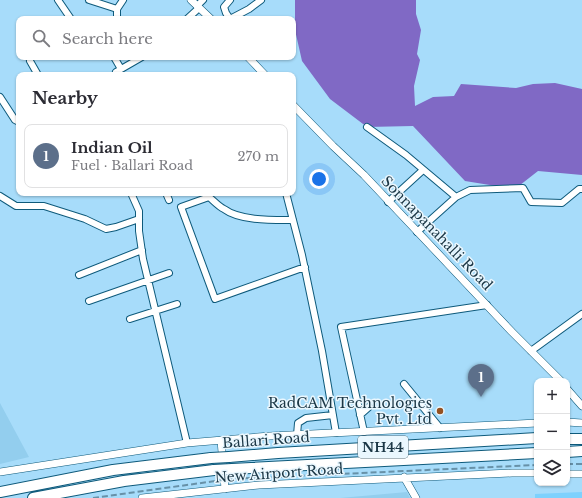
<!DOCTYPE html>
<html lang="en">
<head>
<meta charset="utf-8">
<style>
  body { margin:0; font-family:"Libre Baskerville",serif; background:#f7f7f7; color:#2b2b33 }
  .controls { position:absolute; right:12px; bottom:12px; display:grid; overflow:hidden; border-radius:8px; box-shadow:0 1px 3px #0004 }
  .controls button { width:36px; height:36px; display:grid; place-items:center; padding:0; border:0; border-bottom:1px solid #e1e1e2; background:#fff; color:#2b2b33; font:20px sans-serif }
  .you { position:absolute; left:319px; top:179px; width:14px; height:14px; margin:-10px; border:3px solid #fff; border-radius:50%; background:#1a73e8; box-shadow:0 0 0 6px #1a73e833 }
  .badge { display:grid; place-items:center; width:26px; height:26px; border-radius:50%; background:#7c3aed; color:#fff; font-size:13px; font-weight:700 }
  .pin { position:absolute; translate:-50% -33px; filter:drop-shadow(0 1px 2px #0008) }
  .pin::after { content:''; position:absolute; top:21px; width:14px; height:12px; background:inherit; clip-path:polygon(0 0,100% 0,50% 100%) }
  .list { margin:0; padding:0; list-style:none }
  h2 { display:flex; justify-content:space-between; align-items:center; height:52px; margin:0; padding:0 16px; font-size:17px }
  h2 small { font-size:13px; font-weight:400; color:#7c7c81 }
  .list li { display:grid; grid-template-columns:26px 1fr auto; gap:12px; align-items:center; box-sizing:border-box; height:64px; margin:0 8px 8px; padding:0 8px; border:1px solid #e1e1e2; border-radius:8px }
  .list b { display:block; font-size:15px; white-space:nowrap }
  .list p { margin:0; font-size:13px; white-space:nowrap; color:#7c7c81 }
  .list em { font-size:13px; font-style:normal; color:#7c7c81 }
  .icon { flex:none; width:22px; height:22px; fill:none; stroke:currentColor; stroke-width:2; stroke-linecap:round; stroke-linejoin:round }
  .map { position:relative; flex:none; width:582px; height:498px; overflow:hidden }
  .search { position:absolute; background:#fff; box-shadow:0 1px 3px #0004; left:16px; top:16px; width:280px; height:44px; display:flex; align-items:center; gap:10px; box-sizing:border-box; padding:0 14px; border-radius:8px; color:#7c7c81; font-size:15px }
  .panel { position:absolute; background:#fff; box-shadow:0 1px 3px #0004; left:16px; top:72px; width:280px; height:124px; border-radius:8px }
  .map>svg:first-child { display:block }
</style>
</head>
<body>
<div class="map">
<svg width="582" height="498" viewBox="0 0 582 498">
  <rect width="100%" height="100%" fill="#a7dcfa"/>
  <!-- built -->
  <path fill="#93ceee" d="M0,403L29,457L0,464Z
    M407,492L410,498H340Z"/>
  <!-- green -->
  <path fill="#7ed1fd" d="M582,492V498H535V494Z"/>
  <!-- water -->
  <path fill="#8069c5" d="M295,0H416V14L421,30L417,54L420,60L414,86L415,106L433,97L454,96L461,84L516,88L533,84L555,83L582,89V175L538,171L515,189L465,181L413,126L367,127L330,99L302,61L295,30Z"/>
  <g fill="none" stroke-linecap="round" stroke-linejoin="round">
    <defs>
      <path id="minor" d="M58,0L71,19
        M89,0L117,9V19
        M197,6L203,0
        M117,9L123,0
        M187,19L199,8
        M230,19L249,9L261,0
        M230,19L226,13L224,7L230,0
        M114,57L121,69
        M30,61L38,75
        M118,75L116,72L142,57
        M0,97L15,120L19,122
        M367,127L406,155L456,197L417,232
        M131,193L139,211V231L143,259L187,443
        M166,193L169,200
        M286,193L302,255L322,351L336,433
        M0,196L16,206H44L85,219L106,229L116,227L139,219
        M456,197L470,190L523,188L531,202L562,203L579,189H582
        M388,202L423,170
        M293,220C273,220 240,221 224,209C218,206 214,201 209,197L181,207L215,299L305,267
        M79,275L142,250
        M89,301L169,273
        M130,319L177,304
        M531,351L582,314
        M404,384L440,428
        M360,415L369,407
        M364,432L341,327L487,305
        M297,435L298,423L306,418L333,415"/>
      <path id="tertiary" d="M191,0L211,19
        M248,57L265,75
        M293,105L333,146L364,175L512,332L561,381
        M567,389L582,406
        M567,422L582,423
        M221,440L225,489
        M0,472L187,443L270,436L537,423
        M567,474H582
        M404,477L416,498
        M142,498L259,485L512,473H537"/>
      <path id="trunk" d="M567,439H582
        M567,452L582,451
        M229,457L278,453L537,438
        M232,469L537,453
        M0,492L113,470L211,458
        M33,498L124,481L214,470"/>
    </defs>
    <!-- minor casing -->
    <use href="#minor" stroke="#0e5a7b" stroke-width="8"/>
    <!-- tertiary casing -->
    <use href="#tertiary" stroke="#0e5a7b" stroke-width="8"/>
    <!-- trunk casing -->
    <use href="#trunk" stroke="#0e5a7b" stroke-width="12"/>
    <!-- minor -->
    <use href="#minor" stroke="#fff" stroke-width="6"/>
    <!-- tertiary -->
    <use href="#tertiary" stroke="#fff" stroke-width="7"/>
    <!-- trunk -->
    <use href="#trunk" stroke="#fff" stroke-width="10"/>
    <!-- rail -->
    <path stroke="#6791a8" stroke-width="2" stroke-dasharray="6 3" stroke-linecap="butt" d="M567,464H582
      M93,498L230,479L537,465"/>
    <defs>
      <path id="trunk-bridge" d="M211,458L229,457
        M214,470L232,469"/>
    </defs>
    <!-- trunk-bridge casing -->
    <use href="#trunk-bridge" stroke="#0e5a7b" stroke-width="12" stroke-linecap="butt"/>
    <!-- trunk-bridge -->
    <use href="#trunk-bridge" stroke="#fff" stroke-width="10"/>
  </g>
  <!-- markers -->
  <circle fill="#945121" stroke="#eaf7fe" stroke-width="1.5" cx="440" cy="411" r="4"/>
  <g text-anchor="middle" stroke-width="3" stroke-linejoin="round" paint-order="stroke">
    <!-- shield labels -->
    <rect fill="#eaf7fe" stroke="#59717d" stroke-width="1" x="358" y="436" width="50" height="22" rx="3"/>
    <g font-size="13" font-weight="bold" fill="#1b3746">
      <text x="383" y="452">NH44</text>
    </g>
    <!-- street labels -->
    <g font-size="14" fill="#1b3746" stroke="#eaf7fe">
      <text transform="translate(437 233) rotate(46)" y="5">Sonnapanahalli Road</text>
      <text transform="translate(266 440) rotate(-4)" y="5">Ballari Road</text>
      <text transform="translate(279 473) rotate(-4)" y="5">New Airport Road</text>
    </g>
    <!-- poi labels -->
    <g font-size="14" fill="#1b3746" stroke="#eaf7fe" text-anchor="end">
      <text x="432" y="408">RadCAM Technologies<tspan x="432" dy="16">Pvt. Ltd</tspan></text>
    </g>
  </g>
</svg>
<div class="controls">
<button>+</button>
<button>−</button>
<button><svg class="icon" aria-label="layers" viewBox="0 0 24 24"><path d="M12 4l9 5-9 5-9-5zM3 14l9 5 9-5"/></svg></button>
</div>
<div class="you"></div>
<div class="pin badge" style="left:481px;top:397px;background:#5c6f8a">1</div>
<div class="search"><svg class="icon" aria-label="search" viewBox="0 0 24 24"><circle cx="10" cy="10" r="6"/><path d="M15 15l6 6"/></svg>Search here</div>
<section class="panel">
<h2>Nearby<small></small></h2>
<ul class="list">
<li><span class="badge" style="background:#5c6f8a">1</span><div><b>Indian Oil</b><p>Fuel · Ballari Road</p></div><em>270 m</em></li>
</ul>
</section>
</div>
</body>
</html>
